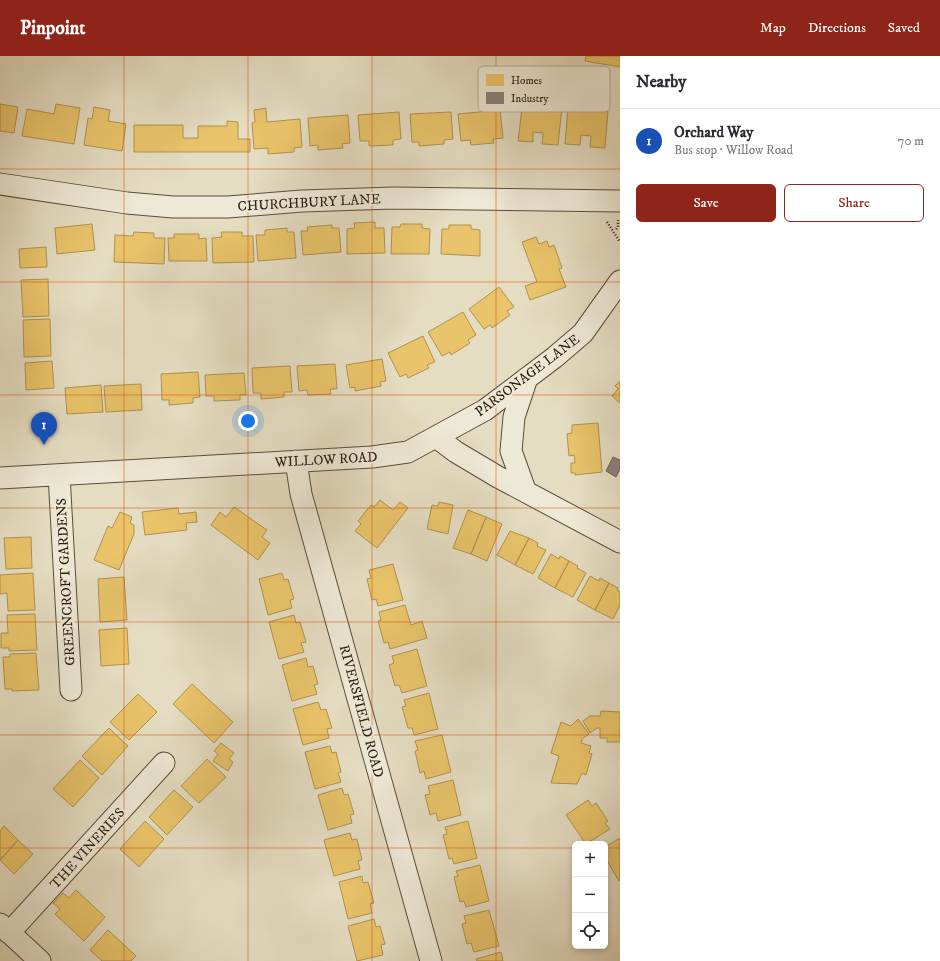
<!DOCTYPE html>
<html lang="en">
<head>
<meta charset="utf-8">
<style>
  body { margin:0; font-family:"IM FELL DW Pica",serif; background:#f7f7f7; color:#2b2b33 }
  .controls { position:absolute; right:12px; bottom:12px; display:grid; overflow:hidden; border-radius:6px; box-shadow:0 2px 6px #0003 }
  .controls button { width:36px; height:36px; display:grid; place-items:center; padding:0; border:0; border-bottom:1px solid #e1e1e2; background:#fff; color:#2b2b33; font:20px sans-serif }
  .you { position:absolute; left:248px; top:365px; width:14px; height:14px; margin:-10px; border:3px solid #fff; border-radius:50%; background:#1a73e8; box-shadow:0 0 0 6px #1a73e833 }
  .badge { display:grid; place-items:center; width:26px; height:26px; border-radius:50%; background:#8f2418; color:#fff; font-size:13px; font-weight:700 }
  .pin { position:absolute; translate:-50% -33px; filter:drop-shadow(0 1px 2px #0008) }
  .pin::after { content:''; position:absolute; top:21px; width:14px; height:12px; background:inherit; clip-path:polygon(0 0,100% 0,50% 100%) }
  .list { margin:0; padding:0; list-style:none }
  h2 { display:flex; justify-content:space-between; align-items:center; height:52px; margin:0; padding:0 16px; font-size:17px }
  h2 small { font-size:13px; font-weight:400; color:#7c7c81 }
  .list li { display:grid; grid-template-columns:26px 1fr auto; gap:12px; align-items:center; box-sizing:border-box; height:64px; padding:0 16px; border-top:1px solid #e1e1e2 }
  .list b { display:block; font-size:15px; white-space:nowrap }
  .list p { margin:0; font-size:13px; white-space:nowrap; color:#7c7c81 }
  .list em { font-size:13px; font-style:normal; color:#7c7c81 }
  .actions { display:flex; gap:8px; padding:12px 16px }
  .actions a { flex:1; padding:9px 0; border:1px solid #8f2418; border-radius:6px; text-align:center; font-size:14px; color:#8f2418 }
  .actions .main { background:#8f2418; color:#fff }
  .icon { flex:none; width:22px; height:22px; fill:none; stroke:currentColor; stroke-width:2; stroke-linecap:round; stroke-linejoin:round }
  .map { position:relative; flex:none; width:620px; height:905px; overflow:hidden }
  header { display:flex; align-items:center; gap:24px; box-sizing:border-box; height:56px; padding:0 20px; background:#8f2418; color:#fff }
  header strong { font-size:19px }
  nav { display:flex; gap:22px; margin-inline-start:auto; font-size:14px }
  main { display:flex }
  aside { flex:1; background:#fff }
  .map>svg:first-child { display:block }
</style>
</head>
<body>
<header>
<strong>Pinpoint</strong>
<nav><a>Map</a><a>Directions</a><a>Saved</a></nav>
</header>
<main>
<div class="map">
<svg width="620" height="905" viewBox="0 0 620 905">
  <rect width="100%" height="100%" fill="#e5ddc2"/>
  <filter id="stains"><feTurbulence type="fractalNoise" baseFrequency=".005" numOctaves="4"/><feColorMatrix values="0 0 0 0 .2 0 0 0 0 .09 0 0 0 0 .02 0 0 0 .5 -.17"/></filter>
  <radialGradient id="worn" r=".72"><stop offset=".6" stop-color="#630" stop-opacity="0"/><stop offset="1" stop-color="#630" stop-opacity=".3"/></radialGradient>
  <!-- homes -->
  <path fill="#e9c46a" stroke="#b0924e" d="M586,0H620V11L585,5Z
    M0,48L18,51L14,77L0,75Z
    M56,48L80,52L74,88L22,80L27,53L54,58Z
    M543,49L562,51L558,89L542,88L543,77L533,76V86L518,85L522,52L543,54Z
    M94,51L110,54L108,65L126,68L122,95L84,89L88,62L92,63Z
    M266,52L267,66L300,63L302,91L294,92V96L268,98V92L254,93L252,67L255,66L254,54Z
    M568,52L608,55L605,92L590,91L591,80L581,79L580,89L565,88Z
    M500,54L503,82L493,83L494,87L471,89L470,84L461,85L458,58Z
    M399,56L401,83L393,84V89L369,90V85H360L358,59Z
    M451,56L453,83L444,84V88L419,90V86H412L410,58Z
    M348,59L350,87L342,88L343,92L318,94V89L310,90L308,62Z
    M227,65L238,66V83H250V96H134V69H183V82H198V70H227Z
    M375,166V172H384L385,197L347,198V173L355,172L354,167Z
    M92,168L95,194L57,198L55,172Z
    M401,168H422V172L430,173L429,198H391L392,171H400Z
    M332,169V172H339L341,196L303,199L301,175H308L307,171Z
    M449,169H471V173L480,174V200L441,198L442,173H449Z
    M287,172V176H294L296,202L258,205L256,179H265V174Z
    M134,176L154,177V182H165L164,208L114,206L115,179L133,180Z
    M221,176H242V180H253L254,206L213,207L212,182L222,181Z
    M174,178H199V183L206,182L207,205H169L168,182H174Z
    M536,181L539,188L547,185L549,191L554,189L562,212L559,213L566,231L530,244L525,230L537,226L522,186Z
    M46,191L47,211L20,212L19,193Z
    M48,223L49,260L23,261L21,224Z
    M499,231L514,251L507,255L510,259L492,272L490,269L484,273L469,253Z
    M463,256L476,279L468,284L470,287L451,299L450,296L442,300L428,276Z
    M50,263L51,300L24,301L23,264Z
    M423,280L435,306L427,309L429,312L408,322L406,318L400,321L388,297Z
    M382,303L386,325L380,326L381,330L355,335V331L350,332L346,309Z
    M52,305L54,332L26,334L25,307Z
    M335,308L337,333H330L331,338L308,339L307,334L299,335L297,310Z
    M290,310L292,336H284V341L261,343V337H253L252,312Z
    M198,316L200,341L193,342V347L169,349V344H162L161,318Z
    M244,317L246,339H240V344L214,345V340H206L205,319Z
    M620,325V347L612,340L618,333L615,330Z
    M141,328L142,354L106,356L104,330Z
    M101,329L103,356L67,358L65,332Z
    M598,367L602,416L575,419V417H571V407H575L574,399L569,400L567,378L572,377V369Z
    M380,444L393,454L400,446L408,452L377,492L355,475L361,468L358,465L371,449L374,451Z
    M439,446L453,449L448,478L427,473L432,449L438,450Z
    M234,451L267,474L262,481L270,487L258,504L211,469L220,456L226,461Z
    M178,452L179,458L196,456L197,466L186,467L187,474L145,479L142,456Z
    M468,454L486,461L471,498L453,492Z
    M120,456L132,461L130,467L134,469V478L119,514L94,504L108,470L112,472Z
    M486,461L502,468L487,505L471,498Z
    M510,475L529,482L515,509L497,499Z
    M31,481L32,512L6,513L4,482Z
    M529,482L538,487L537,490L546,494L533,518L515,509Z
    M551,498L559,503L560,500L569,505L555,532L538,522Z
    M569,505L578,510L577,512L586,517L573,541L555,532Z
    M393,508L403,544L378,550L376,543L372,544L367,523L371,522L369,514Z
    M33,517L35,554L8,555L7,537L0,538V519Z
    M282,517L284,524L288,523L294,543L290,544L292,552L268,559L259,523Z
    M590,520L599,525L600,522L609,527L595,554L577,544Z
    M124,521L127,564L100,566L98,523Z
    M609,527L618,532L617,534L620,536V549L613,563L595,554Z
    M405,549L411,569L422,565L427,582L390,593L388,586L384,587L378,565L381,564L379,556Z
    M35,558L37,594L9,595V592H1V577H8L7,559Z
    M294,559L296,567L300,566L306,586L301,587L304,596L279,603L269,566Z
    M127,572L129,608L101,610L99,574Z
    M417,593L427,630L402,637L399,629L395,630L389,609L394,607L392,600Z
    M36,597L39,634L12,635V633H5L3,601H10V598Z
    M306,602L308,611L313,610L318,628L314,629L317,638L292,645L282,609Z
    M192,628L233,666L214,687L173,648Z
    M429,637L438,673L414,679L412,672H408L402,651L406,650L404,644Z
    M138,638L157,656L129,684L110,666Z
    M318,646L321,654L326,653L332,672L327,673L329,682L303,689L293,653Z
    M601,655L620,656V686H607V682H600V672H597L590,677L583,665L590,660H600Z
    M578,663L589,678L582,683L581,687L591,690L589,697L592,698L586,719L582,717L577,728L551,727L559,700L551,697L561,666L571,670Z
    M109,672L128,690L102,719L82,700Z
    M442,679L451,716L426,723L424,715L420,717L415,695L418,694L415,685Z
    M221,687L234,697L229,703L233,706L228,715L213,705L218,698L214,695Z
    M330,690L332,697L336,696L341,716L338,717L341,726L315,733L305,696Z
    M207,703L226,721L199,747L181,730Z
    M80,704L99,722L73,751L53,733Z
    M453,724L461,759L438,765L436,757L430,759L425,739L430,738L428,730Z
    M342,732L344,739L348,738L354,758L350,759L352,767L328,774L318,739Z
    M174,734L193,751L167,779L149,761Z
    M588,744L592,750L596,747L608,765L605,767L610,773L586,788L566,759Z
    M145,765L164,783L139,811L120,793Z
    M468,765L477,802L454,808L452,802L449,803L443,779L447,778L445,771Z
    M4,770L18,784L0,804V775Z
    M350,777L352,784L357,783L362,804L358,805L360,813L334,820L324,784Z
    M620,782V824L619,825L605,801V791Z
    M18,784L33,798L14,818L0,804Z
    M480,809L489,845L466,851L464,845L460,846L454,821L458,820L456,815Z
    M362,820L363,827L368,826L374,847L370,848L372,857L348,863L339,826Z
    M76,834L105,861L84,885L55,858L60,853L53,847L63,837L69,842Z
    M489,854L499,890L474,896L471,887L467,888L462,868L466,867L464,860Z
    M374,863L376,871L380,870L385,888L381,889L383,899L357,905L348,870Z
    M108,874L136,900L131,905H102L90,894Z
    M501,896L503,905H477L476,903Z"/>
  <!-- industry -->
  <path fill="#8a817c" stroke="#6d635a" d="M613,401L620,404V413L616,421L606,415Z"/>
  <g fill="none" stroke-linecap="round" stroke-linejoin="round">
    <defs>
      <path id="minor" d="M0,128L127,147L173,151H228L302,145L393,142L620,145
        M436,381L456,396L498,421L620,486
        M296,405L301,438L431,905
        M59,419L71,634
        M0,422L372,401L408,396L485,354L555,301L583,277L620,225
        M525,434L511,395L514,361L527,322
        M0,868L40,905
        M9,877L164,707"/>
    </defs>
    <!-- minor casing -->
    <use href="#minor" stroke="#594d3a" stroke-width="23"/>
    <!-- path -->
    <path stroke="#2a1d0c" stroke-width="2.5" stroke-dasharray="1 2" stroke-linecap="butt" d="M607,166L620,186
      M616,173L618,171V164"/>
    <!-- minor -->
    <use href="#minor" stroke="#eee9d7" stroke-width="21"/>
  </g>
  <!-- grid -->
  <path fill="none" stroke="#d5530c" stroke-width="1" stroke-opacity="0.55" d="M124,0V905M248,0V905M372,0V905M496,0V905M0,113H620M0,226H620M0,339H620M0,452H620M0,566H620M0,679H620M0,792H575M605,792H620"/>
  <g text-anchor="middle" stroke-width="4" stroke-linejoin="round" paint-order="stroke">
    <!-- street labels -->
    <g font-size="14" fill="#2a1d0c" stroke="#eee9d7">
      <text transform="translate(309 146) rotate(-3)" y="5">CHURCHBURY LANE</text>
      <text transform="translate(527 319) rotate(-37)" y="5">PARSONAGE LANE</text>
      <text transform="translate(326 403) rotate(-3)" y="5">WILLOW ROAD</text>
      <text transform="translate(65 526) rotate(-93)" y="5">GREENCROFT GARDENS</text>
      <text transform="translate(362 655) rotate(75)" y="5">RIVERSFIELD ROAD</text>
      <text transform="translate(87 792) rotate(-48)" y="5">THE VINERIES</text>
    </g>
  </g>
  <!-- legend -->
  <rect x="478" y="10" width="132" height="46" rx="6" fill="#eee9d7" stroke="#b3ac9a" stroke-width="1"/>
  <rect x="486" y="18" width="18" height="12" fill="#e9c46a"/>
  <rect x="486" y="36" width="18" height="12" fill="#8a817c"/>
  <g font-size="11" fill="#2a1d0c">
    <text x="511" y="28">Homes</text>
    <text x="511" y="46">Industry</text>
  </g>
  <rect width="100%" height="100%" filter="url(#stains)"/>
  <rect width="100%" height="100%" fill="url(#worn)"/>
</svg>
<div class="controls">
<button>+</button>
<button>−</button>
<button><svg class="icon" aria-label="locate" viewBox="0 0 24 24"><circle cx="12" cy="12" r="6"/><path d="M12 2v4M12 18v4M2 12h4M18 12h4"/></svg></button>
</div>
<div class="you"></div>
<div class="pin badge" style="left:44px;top:389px;background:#1a4fb4">1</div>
</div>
<aside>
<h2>Nearby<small></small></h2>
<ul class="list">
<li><span class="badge" style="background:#1a4fb4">1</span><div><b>Orchard Way</b><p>Bus stop · Willow Road</p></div><em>70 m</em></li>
</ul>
<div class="actions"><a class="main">Save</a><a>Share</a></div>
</aside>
</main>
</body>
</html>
